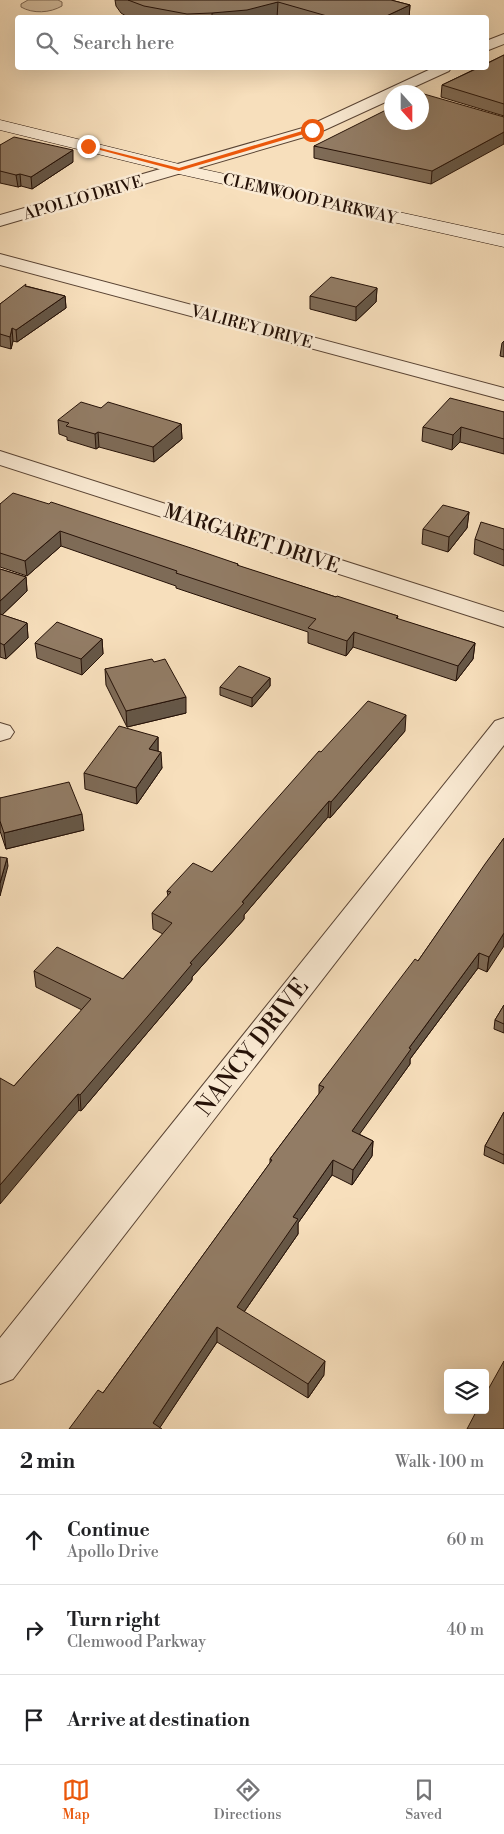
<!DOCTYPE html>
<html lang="en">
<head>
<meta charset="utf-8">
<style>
  body { margin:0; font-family:"Libre Bodoni",serif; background:#f6f6f6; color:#202124 }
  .controls { position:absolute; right:15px; bottom:15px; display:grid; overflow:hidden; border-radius:5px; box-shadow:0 5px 20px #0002 }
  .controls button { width:45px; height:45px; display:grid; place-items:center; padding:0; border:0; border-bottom:1px solid #e0e0e0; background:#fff; color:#202124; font:25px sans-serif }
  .compass { position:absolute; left:384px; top:85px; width:45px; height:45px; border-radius:50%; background:#fff; box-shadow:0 5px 20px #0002; rotate:159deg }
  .stop { position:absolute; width:15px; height:15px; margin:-11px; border:4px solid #ea580c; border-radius:50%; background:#fff }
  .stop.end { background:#ea580c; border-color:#fff; box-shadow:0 1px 5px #0008 }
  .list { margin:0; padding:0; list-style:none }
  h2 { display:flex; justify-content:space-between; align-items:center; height:65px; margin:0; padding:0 20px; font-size:21px }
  h2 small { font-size:16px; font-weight:400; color:#757577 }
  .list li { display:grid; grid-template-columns:32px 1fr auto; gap:15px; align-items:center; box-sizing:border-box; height:90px; padding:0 20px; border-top:1px solid #e0e0e0 }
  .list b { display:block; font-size:19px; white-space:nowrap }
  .list p { margin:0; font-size:16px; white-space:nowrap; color:#757577 }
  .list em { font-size:16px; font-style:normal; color:#757577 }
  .icon { flex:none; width:28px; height:28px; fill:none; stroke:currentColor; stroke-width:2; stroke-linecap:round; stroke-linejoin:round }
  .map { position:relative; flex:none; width:504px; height:1429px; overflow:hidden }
  .search { position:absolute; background:#fff; box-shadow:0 5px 20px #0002; left:15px; right:15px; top:15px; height:55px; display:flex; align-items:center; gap:12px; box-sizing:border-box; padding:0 18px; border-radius:5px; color:#757577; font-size:19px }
  .sheet { height:335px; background:#fff }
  nav { display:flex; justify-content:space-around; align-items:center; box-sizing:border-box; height:70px; border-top:1px solid #e0e0e0; background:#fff; font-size:14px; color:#757577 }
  nav a { display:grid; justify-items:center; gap:2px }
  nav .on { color:#ea580c }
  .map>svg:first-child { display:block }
</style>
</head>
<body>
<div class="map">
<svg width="504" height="1429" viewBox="0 0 504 1429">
  <rect width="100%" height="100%" fill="#f7dfbc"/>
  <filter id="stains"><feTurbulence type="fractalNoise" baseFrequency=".004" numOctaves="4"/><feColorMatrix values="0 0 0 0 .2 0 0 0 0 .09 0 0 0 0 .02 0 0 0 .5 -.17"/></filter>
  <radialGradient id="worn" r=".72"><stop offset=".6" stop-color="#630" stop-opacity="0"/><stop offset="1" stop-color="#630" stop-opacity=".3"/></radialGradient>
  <!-- green -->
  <path fill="#d3bc9d" stroke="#7c6652" d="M28,0H58L62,2V6C50,13 33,14 21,7V4Z"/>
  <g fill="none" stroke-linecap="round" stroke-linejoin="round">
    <defs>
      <path id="street" d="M504,34V44L486,51V41Z
        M433,68H451L449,71L403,92H392V99L318,133L0,226V215L306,127Z
        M0,254L504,388V400L0,265Z
        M0,451L504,612V627L0,465Z
        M504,718V745L13,1379L0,1384V1338L495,721Z
        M0,723L10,726L14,732L10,738L0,741Z"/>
      <path id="secondary" d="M0,120L179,164L504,235V247L179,174L0,130Z"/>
    </defs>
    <!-- street casing -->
    <use href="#street" stroke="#5a4434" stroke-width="2"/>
    <!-- secondary casing -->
    <use href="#secondary" stroke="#251107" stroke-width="1"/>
    <!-- street -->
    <use href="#street" fill="#faead3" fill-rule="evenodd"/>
    <!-- secondary -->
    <use href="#secondary" fill="#faead3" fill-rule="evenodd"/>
  </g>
  <!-- wall -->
  <path fill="#7e6b57" stroke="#251107" d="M115,0H391L410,5L409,18H129L121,13L116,6Z
    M504,55V116L441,97L442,85Z
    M504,117L431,184L314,158V146Z
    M0,145L73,162L32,189L21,186L18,187L0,183Z
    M26,286L65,296L66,308L17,342L13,341L11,349L0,346V304Z
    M377,288L376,302L356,321L310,309V296Z
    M504,341V357L500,356L502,343Z
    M101,408L181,424L182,439L154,462L99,447L96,449L67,440V437L59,434L58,420Z
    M504,412V454L460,442L452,450L422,441L423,427Z
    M0,504L238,564V566L336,597L398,616L397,619L475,643L473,659L456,681L353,647L346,656L308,643V632L176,588V586L61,546L27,576L0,567Z
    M469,512L467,528L448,552L422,544L423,529Z
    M504,529V566L474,554L475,539Z
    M0,569L26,577L27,591L2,615L27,623L28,638L6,659L0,657Z
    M102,639L103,654L82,675L37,658L35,643Z
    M154,662L186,713L127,727L106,685L105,669Z
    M270,678V686L252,707L220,695V687Z
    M405,731L330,818L328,817L244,915V919L192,977V980L81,1111L14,1086L82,1010L36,987L34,971L123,979L163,934L153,929L152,913L168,896L167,891L212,872L321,752Z
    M158,737V751L162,768L137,804L85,789L84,773Z
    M0,798L84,830L6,849L0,831Z
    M504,838L487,972L478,968L410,1059V1064L359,1134L373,1141L372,1156L352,1185L332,1175L298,1223V1234L244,1312L324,1375L308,1398L217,1342L160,1427L103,1393L270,1163V1159L319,1094V1085L418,961Z
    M504,1005V1033L494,1029L495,1020Z
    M504,1112V1164L484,1155L485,1146Z"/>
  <!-- shaded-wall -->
  <path fill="#665747" stroke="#251107" d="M278,2L277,18H212V13Z
    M410,5L409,18H382Z
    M504,132V144L431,184L432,171Z
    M73,150V162L32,189L31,177Z
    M20,174L21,186L18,187L16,175Z
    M377,288L376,302L356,321V307Z
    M65,296L66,308L17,342L16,330Z
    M12,328L13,341L11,349L10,337Z
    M181,424L182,439L154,462L153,447Z
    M461,427L460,442L452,450L453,435Z
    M98,432L99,447L96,449L95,434Z
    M469,512L467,528L448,552L449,537Z
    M60,531L61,546L27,576L25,561Z
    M26,577L27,591L0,617V601Z
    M27,623L28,638L6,659L4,645Z
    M354,632L353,647L346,656L347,641Z
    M102,639L103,654L82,675L81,659Z
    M475,643L473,659L456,681L458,666Z
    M270,678V686L252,707V698Z
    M186,697V713L127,727L126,711Z
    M406,715L405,731L330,818L331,802Z
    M158,737V753L149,749Z
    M161,752L162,768L137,804L136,788Z
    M329,801L328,817L244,915V919L192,977V980L81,1111L80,1095L190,963Z
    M82,814L84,830L6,849L4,833Z
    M7,858L8,866L0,896V883Z
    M504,933V946L487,972L489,957Z
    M479,953L478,968L410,1059V1064L351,1146L352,1131L409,1048Z
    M78,1094L79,1110L0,1204V1185Z
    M373,1141L372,1156L352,1185L353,1170Z
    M333,1160L332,1175L298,1223V1234L237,1322V1307L293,1217Z
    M217,1327V1342L159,1429L153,1423Z
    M325,1361L324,1375L308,1398V1384Z"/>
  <!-- building -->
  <path fill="#927c65" stroke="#251107" d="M128,0H391L410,5L382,18H334L278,2L247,10L212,13L187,14L144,6Z
    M504,55V104L442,85L478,68H486V64Z
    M424,94L504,117V132L432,171L314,146L392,107V122H422V95Z
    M14,137L73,150L31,177L20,174L16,175L0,171V145Z
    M331,277L377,288L356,307L310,296Z
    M26,284L25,286L65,296L16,330L12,328L10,337L0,334V304Z
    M450,398L504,412V439L461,427L453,435L423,427Z
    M81,402L101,408L108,402L181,424L153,447L98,432L95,434L66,426L69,423L58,420Z
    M13,493L49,504L51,502L194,549L238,564L237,565L336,597L337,596L398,616L396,618L475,643L458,666L354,632L347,641L308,628L316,619L176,573L177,571L60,531L25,561L0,553V504Z
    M443,505L469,512L449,537L423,529Z
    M481,522L504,529V550L475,539Z
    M0,569L26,577L0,601Z
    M0,614L27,623L4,645L0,643Z
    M57,622L102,639L81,659L35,643Z
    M152,659L154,662L165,659L186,697L126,711L105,669Z
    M239,666L270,678L252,698L220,687Z
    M368,701L406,715L331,802L329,801L242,902L244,903L190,963L192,964L154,1009L80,1095L78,1094L0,1185V1078L14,1086L91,999L34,971L57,947L123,979L172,923L152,913L171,892L167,891L193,863L212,872L319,751L321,752Z
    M119,726L158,737L149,749L161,752L136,788L84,773Z
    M69,782L82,814L4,833L0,821V798Z
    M504,838V933L489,957L479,953L409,1048L411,1049L352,1131L373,1141L353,1170L333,1160L293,1217L298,1219L237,1307L325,1361L308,1384L217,1327L153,1423L162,1429H69L98,1390L103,1393L272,1160L270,1159L324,1087L319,1085L415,959L418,961L485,864Z
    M0,857L7,858L0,883Z
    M504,1005V1024L495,1020Z
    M504,1112V1155L485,1146Z
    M504,1361V1429H467L477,1410H485V1395Z"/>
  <!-- route -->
  <path fill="#ea580c" d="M312,128L314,131L179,171L85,146L88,145L179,168Z"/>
  <g text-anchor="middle" stroke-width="5" stroke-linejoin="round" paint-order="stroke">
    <!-- far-street labels -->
    <g font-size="16" fill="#251107" stroke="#faead3">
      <text transform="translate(83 197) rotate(-16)" y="6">APOLLO DRIVE</text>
      <text transform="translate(310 198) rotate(13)" y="6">CLEMWOOD PARKWAY</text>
      <text transform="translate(252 326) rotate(15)" y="6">VALIREY DRIVE</text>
    </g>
    <!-- street labels -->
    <g font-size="20" fill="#251107" stroke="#faead3">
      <text transform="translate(252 538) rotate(18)" y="7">MARGARET DRIVE</text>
    </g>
    <!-- near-street labels -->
    <g font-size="24" fill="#251107" stroke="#faead3">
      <text transform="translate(252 1047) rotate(-52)" y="8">NANCY DRIVE</text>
    </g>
  </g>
  <rect width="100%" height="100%" filter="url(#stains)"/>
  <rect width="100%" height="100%" fill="url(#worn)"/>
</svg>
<div class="controls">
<button><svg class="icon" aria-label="layers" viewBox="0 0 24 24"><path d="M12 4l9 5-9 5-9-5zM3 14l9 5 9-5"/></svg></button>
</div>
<svg class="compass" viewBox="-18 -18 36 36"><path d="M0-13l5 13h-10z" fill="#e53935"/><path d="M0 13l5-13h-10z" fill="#757577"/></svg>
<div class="stop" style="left:312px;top:130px"></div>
<div class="stop end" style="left:88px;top:146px"></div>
<div class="search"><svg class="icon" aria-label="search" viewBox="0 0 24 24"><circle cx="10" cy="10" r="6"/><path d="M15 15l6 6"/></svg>Search here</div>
</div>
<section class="sheet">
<h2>2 min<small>Walk · 100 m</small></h2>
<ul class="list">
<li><svg class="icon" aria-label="ahead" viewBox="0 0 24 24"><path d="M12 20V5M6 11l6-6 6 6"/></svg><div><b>Continue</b><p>Apollo Drive</p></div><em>60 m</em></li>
<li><svg class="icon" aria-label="right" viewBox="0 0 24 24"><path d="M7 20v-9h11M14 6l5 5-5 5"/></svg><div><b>Turn right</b><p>Clemwood Parkway</p></div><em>40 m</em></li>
<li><svg class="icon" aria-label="arrive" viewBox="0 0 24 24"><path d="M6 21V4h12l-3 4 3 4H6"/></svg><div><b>Arrive at destination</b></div></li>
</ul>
</section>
<nav>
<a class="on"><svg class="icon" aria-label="map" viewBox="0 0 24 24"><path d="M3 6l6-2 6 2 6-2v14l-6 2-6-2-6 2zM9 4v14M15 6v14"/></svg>Map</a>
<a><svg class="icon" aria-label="directions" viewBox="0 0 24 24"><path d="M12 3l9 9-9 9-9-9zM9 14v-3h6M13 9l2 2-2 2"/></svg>Directions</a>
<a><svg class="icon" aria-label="saved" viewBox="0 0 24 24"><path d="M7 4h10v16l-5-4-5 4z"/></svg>Saved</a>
</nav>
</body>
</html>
